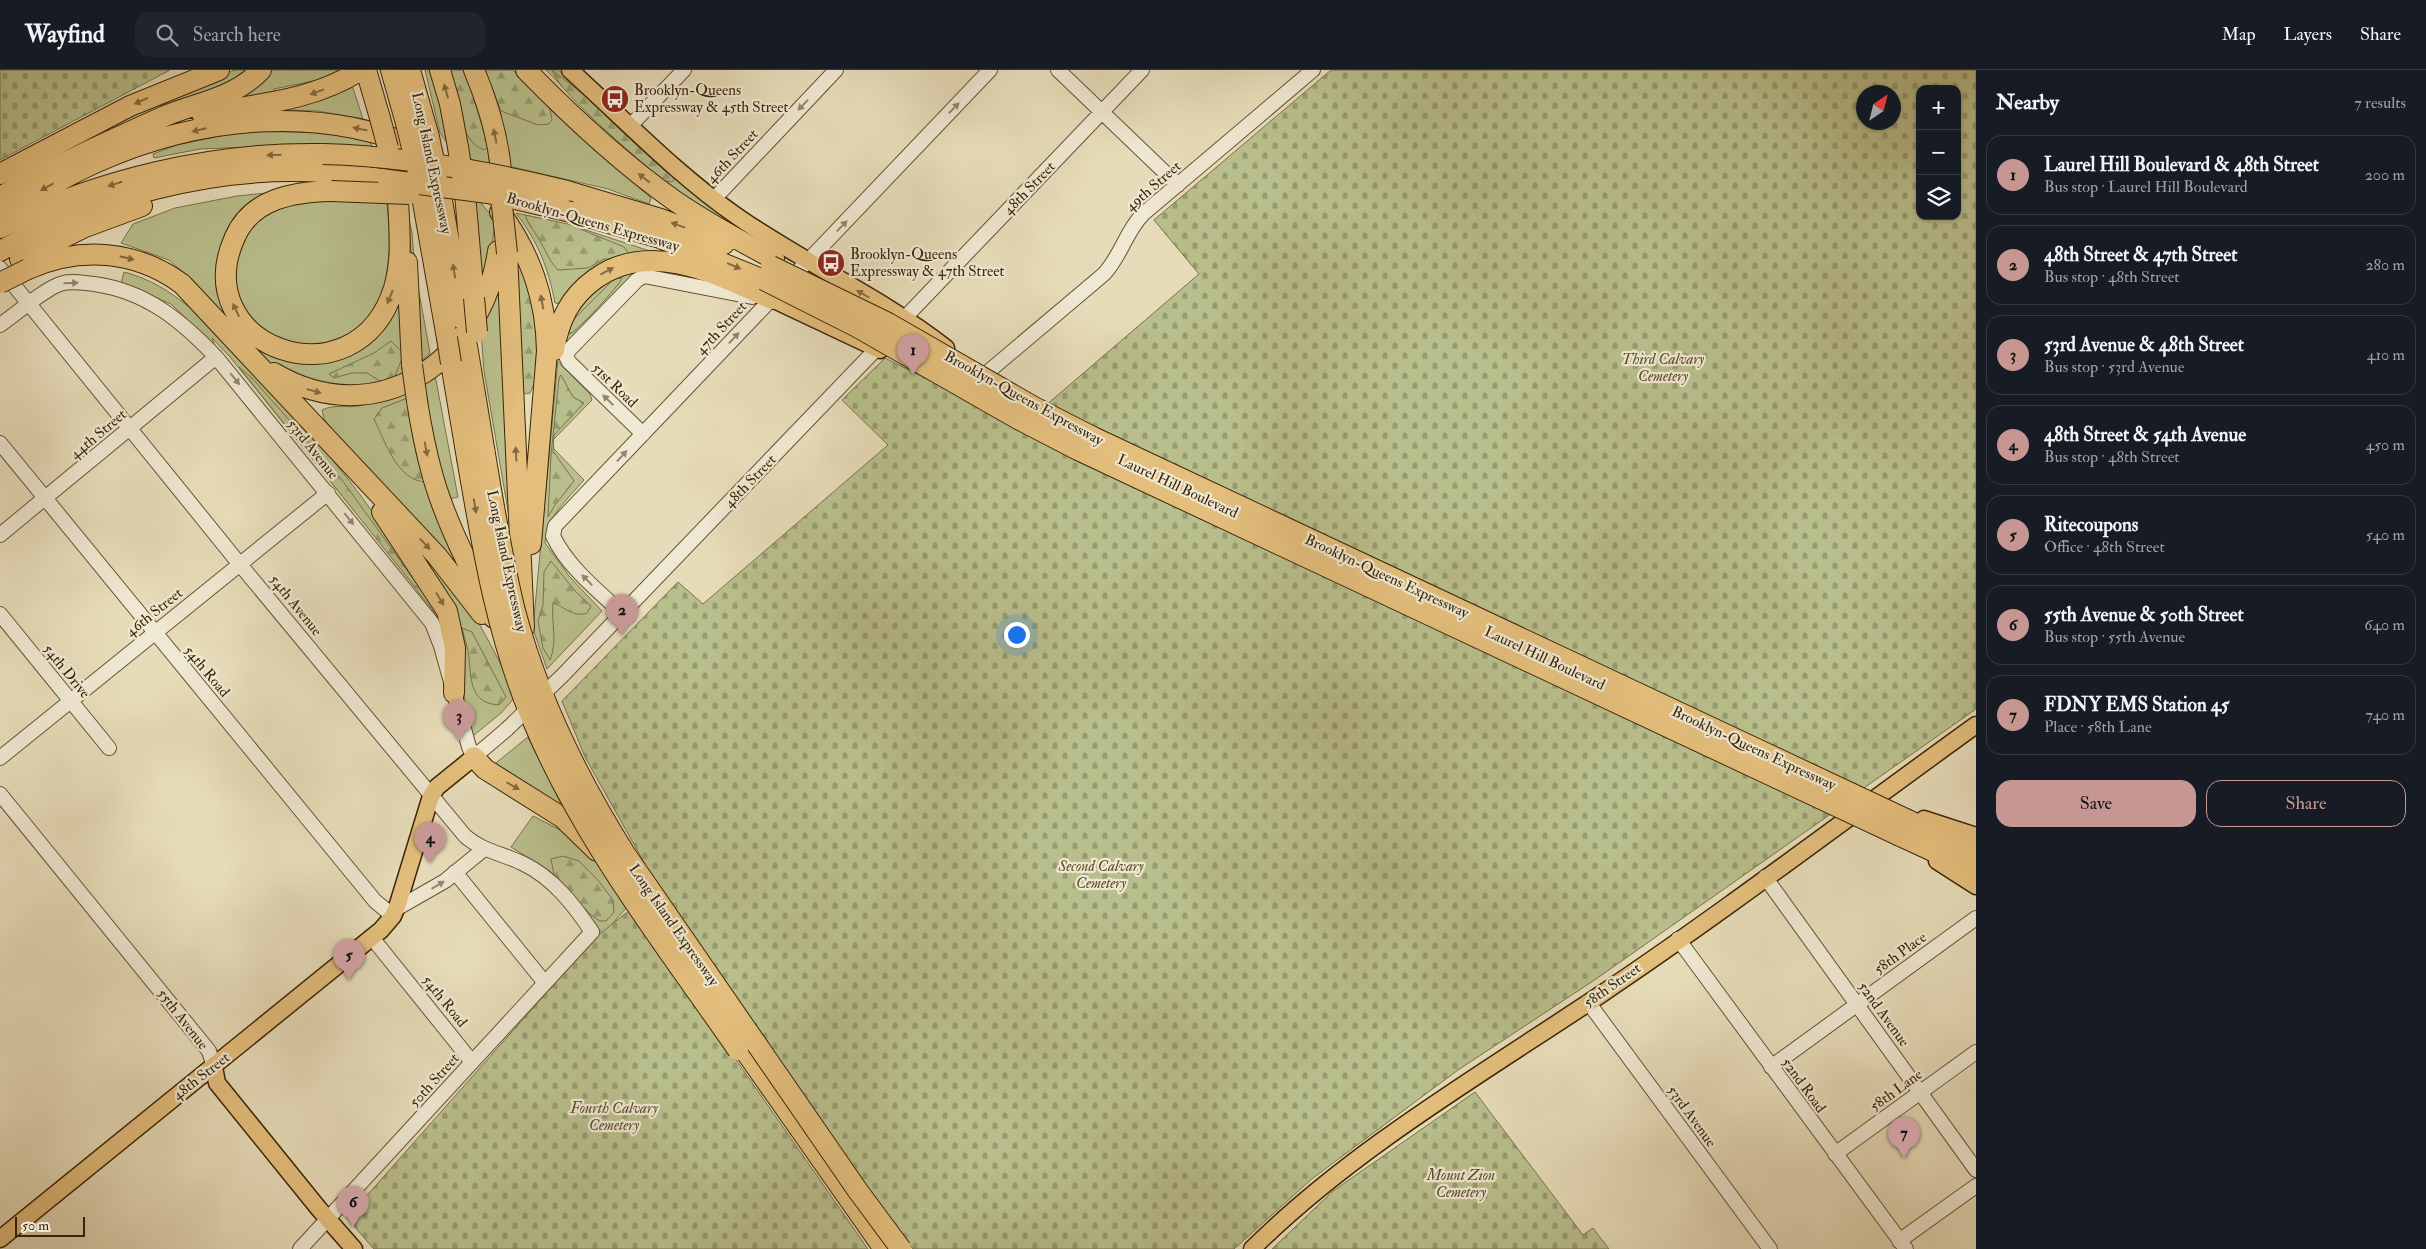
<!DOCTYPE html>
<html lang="en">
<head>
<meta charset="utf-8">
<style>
  body { margin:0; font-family:"IM FELL Double Pica",serif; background:#20242c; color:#f1f3f6 }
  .controls { position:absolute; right:15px; top:15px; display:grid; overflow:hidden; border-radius:10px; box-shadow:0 1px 4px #0004 }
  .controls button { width:45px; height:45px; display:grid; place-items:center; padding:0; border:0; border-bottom:1px solid #363941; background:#171b24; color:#f1f3f6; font:25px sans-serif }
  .compass { position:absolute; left:1856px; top:15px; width:45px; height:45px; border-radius:50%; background:#171b24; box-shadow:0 1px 4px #0004; rotate:35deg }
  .scale { position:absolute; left:15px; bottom:12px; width:70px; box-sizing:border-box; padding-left:5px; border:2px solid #3a2507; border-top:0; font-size:14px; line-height:18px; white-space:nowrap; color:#3a2507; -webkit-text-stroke:4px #efe8d2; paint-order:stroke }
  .you { position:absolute; left:1016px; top:564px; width:18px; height:18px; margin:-12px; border:4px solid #fff; border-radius:50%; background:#1a73e8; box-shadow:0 0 0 8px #1a73e833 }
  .badge { display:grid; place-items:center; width:32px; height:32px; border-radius:50%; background:#c59692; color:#111; font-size:16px; font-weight:700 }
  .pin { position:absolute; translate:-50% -41px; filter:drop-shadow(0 1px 2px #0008) }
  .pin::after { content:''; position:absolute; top:26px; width:18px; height:15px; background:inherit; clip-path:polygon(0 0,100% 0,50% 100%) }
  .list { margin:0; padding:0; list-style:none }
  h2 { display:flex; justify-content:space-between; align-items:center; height:65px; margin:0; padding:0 20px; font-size:21px }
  h2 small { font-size:16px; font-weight:400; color:#9ea1a6 }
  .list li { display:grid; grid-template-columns:32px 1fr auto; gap:15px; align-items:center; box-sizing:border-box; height:80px; margin:0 10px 10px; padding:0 10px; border:1px solid #363941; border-radius:15px }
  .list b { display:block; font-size:19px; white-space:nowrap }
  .list p { margin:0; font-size:16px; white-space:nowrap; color:#9ea1a6 }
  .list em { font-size:16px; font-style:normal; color:#9ea1a6 }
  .actions { display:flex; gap:10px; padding:15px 20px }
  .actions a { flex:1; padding:11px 0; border:1px solid #c59692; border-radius:15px; text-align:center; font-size:18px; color:#c59692 }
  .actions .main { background:#c59692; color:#111 }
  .icon { flex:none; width:28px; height:28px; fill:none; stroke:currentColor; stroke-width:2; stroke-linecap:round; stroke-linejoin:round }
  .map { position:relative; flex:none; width:1976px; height:1179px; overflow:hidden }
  header { display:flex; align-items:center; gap:30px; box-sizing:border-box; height:70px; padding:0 25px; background:#171b24; border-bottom:1px solid #363941 }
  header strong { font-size:24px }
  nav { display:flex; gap:28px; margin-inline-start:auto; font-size:18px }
  .search { width:350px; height:45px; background:#20242c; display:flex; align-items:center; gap:12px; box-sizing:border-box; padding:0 18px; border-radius:15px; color:#9ea1a6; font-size:19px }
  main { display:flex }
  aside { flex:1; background:#171b24 }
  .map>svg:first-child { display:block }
</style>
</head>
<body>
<header>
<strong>Wayfind</strong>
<div class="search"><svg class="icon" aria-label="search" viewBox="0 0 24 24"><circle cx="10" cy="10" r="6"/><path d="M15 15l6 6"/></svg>Search here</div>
<nav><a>Map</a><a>Layers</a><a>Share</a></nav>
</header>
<main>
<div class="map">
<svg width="1976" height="1179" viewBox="0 0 1976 1179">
  <defs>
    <pattern id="forest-firs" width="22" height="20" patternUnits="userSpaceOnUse" patternTransform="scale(1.25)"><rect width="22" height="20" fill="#b9bf8c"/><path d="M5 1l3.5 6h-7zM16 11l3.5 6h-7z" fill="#979b70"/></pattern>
    <pattern id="cemetery-stones" width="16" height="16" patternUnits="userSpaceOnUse" patternTransform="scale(1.25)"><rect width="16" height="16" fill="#b9bf8c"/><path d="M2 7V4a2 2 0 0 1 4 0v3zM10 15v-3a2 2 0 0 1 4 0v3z" fill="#979b70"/></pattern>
  </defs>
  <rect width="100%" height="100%" fill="#e7dcb9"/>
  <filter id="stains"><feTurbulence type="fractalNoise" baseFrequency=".004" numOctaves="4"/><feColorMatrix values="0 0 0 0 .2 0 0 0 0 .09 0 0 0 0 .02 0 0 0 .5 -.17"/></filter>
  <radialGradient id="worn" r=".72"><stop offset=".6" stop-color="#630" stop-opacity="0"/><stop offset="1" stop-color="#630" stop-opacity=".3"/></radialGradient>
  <!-- grass -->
  <path fill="#b9bf8c" stroke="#7a724a" d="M235,0H250L243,8L167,40L95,66L96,59Z
    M267,0H340L318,10L274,19L275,24L222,32Z
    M425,0H434L453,81L440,63Z
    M465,0L487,72L492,114L465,81Z
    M513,0L543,33L651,128L649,134L608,119L508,96L487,16Z
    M546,0H558L789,190C745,167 702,140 663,110C621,78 583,38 546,0Z
    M351,12L363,49L317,41L283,40L282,36Z
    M244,61L335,63L369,69C387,111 394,162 386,207C384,219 380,236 373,246C356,272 308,284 280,273C276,271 272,266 268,264C242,245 227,213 238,182C243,167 252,151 265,141C273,135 318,127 331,124L321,74L200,79L154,88L153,84L177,75Z
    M466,115L495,150L492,177L477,221Z
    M287,121L237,148L229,242L317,292L396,232L402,233L408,309L335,322L279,303L251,275L200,218L169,190L121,173L133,154L175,138L237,126Z
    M407,141L412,163L415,200L430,283L418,294C412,243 414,192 407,141Z
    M516,143L574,156L668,187L620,191L563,234L555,233C548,197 538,172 516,143Z
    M666,197L724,217L647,200L562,280L560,294L590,324L592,330L553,370L554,379L584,410C567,430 547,446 545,473L569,506L602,541L547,599L533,559L559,278L572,238L612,204Z
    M500,199L517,493L484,301L480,250Z
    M124,202C175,215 209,255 244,291C290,339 335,389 374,444C397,476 418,511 441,545L439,549L390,485L230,287L212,268L215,276L171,234L121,213Z
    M435,305L458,427L449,429L445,428L419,315Z
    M408,321L473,516L377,416L324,349L322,340C334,334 344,338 358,336C375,333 392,327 408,321Z
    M415,478C464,515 490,572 516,626L501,643L473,666L461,613Z
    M528,667L568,748L491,697Z
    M533,746L566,763L609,803L630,834L603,864L561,815L542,796L511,777Z"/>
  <!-- forest -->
  <path fill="url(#forest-firs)" stroke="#7a724a" d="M447,0H465L487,72L488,77L484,80C459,71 454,24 447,0Z
    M485,0H513L550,39L552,50L549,54L538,55L501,41Z
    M552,0L592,31L673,105L674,110L672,112L662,110C640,90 560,25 552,0Z
    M525,145L568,154L624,177L629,184L623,189H604L588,198L558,200C549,191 546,181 539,169C534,160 528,155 525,145Z
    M515,194H522L537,250L536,310L530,323L526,324L522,321Z
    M622,208C620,215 577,261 570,264L569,257L576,247L614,209Z
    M391,271L404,284L392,313L380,311L367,303H352L334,308L329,304L374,283Z
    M239,297L252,308L342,410L420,518L414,516Z
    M561,305L573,327L584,333L554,365L553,381L574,411L555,435L548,447L551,385L559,308Z
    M410,327L426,412C397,411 385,371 374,349L382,338Z
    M551,491L575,521L591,536L587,543C574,548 565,537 553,533C551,555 558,570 550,590L543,578L538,551L543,535L544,502Z
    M462,558L472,562L506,627L499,635C466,633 472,603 468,581C466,573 464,566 462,558Z
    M563,786L579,791L597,809L613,830L614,842L606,851H600L591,845L554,805L551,789Z"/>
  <!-- cemetery -->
  <path fill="url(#cemetery-stones)" stroke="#7a724a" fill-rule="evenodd" d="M0,0H170L0,90Z
    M1331,0H1976V639L1861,720L1045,336L1199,204L1154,150ZM1920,19H1957V146H1920ZM1864,22H1894V52H1864Z
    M885,288L1001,346L1835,741L1596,909L1458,1000L1313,1108L1234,1179H913L878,1133L650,803L585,687L562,631L678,512L703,534L888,375L842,330Z
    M631,839L868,1179H374L347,1148L595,868Z
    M1475,1022L1583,1165L1593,1158L1609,1179H1272L1333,1121Z"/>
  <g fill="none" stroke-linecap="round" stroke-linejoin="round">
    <defs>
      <path id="minor" d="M1058,0L1178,115
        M630,56L684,0
        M714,129L836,0
        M0,198L233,486L465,766C482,781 504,784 524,794C553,808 574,835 592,862L300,1179
        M0,255C16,244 43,220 60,214C71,210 83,213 94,214C146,221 182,251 216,287L432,553L441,576L469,677L474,687L507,659
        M897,256L1142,0
        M982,307L1104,204C1121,186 1126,161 1143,144L1313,0
        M643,364L569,292L566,286L569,280L637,210L644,206L752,227
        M0,373L375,831L393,846
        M0,465L216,287
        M622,543C598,521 567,496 553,466L555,456L990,0
        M0,544L109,678
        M563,605L883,272
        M0,688L328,423
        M0,724L209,981L214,997
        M455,802L545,913
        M1765,807L1976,1100
        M396,839L445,811L484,779
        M373,869L472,992
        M1678,869L1906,1179
        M1588,932L1770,1179
        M1771,997L1976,848
        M1835,1084L1976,982
        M1899,1171L1976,1116"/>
      <path id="major" d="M570,0C625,50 677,105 738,147C806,194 882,228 946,278
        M772,229L880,280
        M1924,749L1976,766
        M1937,791L1976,816
        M214,997L217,1013L319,1139L354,1179
        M0,1169L381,860L393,846L398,834L431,726L437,717L474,687
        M1252,1179C1353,1079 1482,1004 1600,925C1728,839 1851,745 1976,655"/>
      <path id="highway" d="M366,0L380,48
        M391,0L406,53
        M410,0L429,67
        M440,0L450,34L458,77
        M474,0C490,38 502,80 502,122
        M526,0C572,47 621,93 675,131C707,153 740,171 774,189
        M202,44C258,34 312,31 361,0
        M0,104L130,36L219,0
        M418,104L447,268
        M438,107L462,249
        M464,112L474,228
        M331,121C294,122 252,128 235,167C185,277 356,339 394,218C403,188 399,158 398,127
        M567,121L661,149L724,174
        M0,127C54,96 109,71 165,46C199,32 235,28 261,0
        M500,142C531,185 546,228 547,281L531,474
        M571,142L660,168L764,210
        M0,144C32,126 63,107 97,92C200,46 319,34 424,80
        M0,158C99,109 212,82 323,84
        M0,181C99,127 211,95 324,102C346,103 367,107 388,110
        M507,183L524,558
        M20,189L85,157L142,136
        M407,192L412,295
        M28,199C80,176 136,180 182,214L437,486L482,544
        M467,276L485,384
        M554,280C559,250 570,227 595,209C650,169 717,204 772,229
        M451,293L467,388
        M274,303C377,364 482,291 498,181
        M417,331C421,357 426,382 433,407C447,456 472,501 494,548
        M382,442L447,541L455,578L454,623
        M474,687L485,699L563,748L597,781
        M1908,750L1976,781
        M1900,766L1976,801
        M731,961L884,1179"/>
    </defs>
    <!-- minor casing -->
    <use href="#minor" stroke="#655334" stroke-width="16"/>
    <!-- major casing -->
    <use href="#major" stroke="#3a2507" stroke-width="19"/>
    <!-- highway casing -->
    <use href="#highway" stroke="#3a2507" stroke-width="22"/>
    <!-- minor -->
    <use href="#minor" stroke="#efe8d2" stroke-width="14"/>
    <!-- major -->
    <use href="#major" stroke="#e4be7c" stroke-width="16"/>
    <!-- highway -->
    <use href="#highway" stroke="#e4be7c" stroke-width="20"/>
    <defs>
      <path id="minor-bridge" d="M507,659L563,605"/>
      <path id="highway-bridge" d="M380,48L388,78
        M406,53L418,102
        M429,67L437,105
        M458,77L463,110
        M323,84C405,86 487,101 567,121
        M388,110L488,123L571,142
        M331,121L409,124
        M502,136L507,183
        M771,196L888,253L1034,337L1093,367L1908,750
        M764,210L857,257L1018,349L1078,380L1900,766
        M0,213L28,199
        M474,228L477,262
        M447,268L451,293
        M412,295L417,331
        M485,384C494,437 502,489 515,541C538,628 578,709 626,785L858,1121L901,1179
        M467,388C482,475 496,562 530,644C580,767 663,872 738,980"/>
    </defs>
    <!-- minor-bridge casing -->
    <use href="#minor-bridge" stroke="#655334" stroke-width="16" stroke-linecap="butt"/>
    <!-- highway-bridge casing -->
    <use href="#highway-bridge" stroke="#3a2507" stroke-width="22" stroke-linecap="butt"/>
    <!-- minor-bridge -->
    <use href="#minor-bridge" stroke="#efe8d2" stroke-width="14"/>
    <!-- highway-bridge -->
    <use href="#highway-bridge" stroke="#e4be7c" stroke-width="20"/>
  </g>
  <!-- one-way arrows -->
  <defs><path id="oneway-solid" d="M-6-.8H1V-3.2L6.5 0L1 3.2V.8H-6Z" transform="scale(1.25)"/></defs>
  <g fill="#866a3c">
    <use href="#oneway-solid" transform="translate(446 21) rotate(-106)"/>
    <use href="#oneway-solid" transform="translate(317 22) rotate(160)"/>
    <use href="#oneway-solid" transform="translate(141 31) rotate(156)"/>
    <use href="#oneway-solid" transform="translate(360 59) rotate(-168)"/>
    <use href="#oneway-solid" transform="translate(199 60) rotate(167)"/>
    <use href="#oneway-solid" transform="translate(495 66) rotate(-102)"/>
    <use href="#oneway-solid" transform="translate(274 85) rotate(178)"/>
    <use href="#oneway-solid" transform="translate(644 108) rotate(-142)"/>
    <use href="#oneway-solid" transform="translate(115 114) rotate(163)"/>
    <use href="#oneway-solid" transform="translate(47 117) rotate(151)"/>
    <use href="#oneway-solid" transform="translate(678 155) rotate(-160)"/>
    <use href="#oneway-solid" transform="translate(127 188) rotate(14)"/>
    <use href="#oneway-solid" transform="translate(734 196) rotate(23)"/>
    <use href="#oneway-solid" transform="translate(454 201) rotate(-99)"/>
    <use href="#oneway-solid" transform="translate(607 201) rotate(-28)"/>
    <use href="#oneway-solid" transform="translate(863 224) rotate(-150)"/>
    <use href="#oneway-solid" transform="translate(390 227) rotate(112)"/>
    <use href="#oneway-solid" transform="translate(542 232) rotate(-101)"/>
    <use href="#oneway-solid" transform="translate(236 240) rotate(-115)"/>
    <use href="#oneway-solid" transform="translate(314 321) rotate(16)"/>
    <use href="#oneway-solid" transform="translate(426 379) rotate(79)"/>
    <use href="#oneway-solid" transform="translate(516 384) rotate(-93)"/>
    <use href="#oneway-solid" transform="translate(475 436) rotate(80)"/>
    <use href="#oneway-solid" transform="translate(425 474) rotate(47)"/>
    <use href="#oneway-solid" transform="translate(440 529) rotate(59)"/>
    <use href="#oneway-solid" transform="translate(513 716) rotate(30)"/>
  </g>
  <g fill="#94866c">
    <use href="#oneway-solid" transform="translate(803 35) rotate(134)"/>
    <use href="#oneway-solid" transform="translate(954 38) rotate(-46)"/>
    <use href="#oneway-solid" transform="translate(842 156) rotate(-46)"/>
    <use href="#oneway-solid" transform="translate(71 213) rotate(-2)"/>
    <use href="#oneway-solid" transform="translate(734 268) rotate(-47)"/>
    <use href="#oneway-solid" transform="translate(235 309) rotate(51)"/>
    <use href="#oneway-solid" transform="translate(608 330) rotate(-136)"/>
    <use href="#oneway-solid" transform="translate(622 386) rotate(-47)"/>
    <use href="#oneway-solid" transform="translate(349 449) rotate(51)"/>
    <use href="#oneway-solid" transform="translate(587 510) rotate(-134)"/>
    <use href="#oneway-solid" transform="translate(438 815) rotate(-31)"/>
  </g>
  <!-- icons -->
  <defs>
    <symbol id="bus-disc" viewBox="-11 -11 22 22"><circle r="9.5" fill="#8f2418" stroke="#efe8d2"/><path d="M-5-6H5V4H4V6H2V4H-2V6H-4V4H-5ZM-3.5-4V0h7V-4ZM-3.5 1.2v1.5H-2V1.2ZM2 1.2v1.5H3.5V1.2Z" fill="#fff"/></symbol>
  </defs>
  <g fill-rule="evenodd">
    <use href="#bus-disc" x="599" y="13" width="32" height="32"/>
    <use href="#bus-disc" x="815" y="177" width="32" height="32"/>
  </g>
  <g text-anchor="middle" stroke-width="4.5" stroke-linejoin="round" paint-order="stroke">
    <!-- poi labels -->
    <g font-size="15" fill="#3a2507" stroke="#efe8d2" text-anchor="start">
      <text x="634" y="25">Brooklyn-Queens<tspan x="634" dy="17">Expressway &amp; 45th Street</tspan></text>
      <text x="850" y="189">Brooklyn-Queens<tspan x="850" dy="17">Expressway &amp; 47th Street</tspan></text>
    </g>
    <!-- street labels -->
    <g font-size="15" fill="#3a2507" stroke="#efe8d2">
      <text transform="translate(732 86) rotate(-47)" y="5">46th Street</text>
      <text transform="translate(432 93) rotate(78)" y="5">Long Island Expressway</text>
      <text transform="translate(1153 116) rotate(-41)" y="5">49th Street</text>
      <text transform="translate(1029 118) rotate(-46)" y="5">48th Street</text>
      <text transform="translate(593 152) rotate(16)" y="5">Brooklyn-Queens Expressway</text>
      <text transform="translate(721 258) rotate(-47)" y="5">47th Street</text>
      <text transform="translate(615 315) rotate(44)" y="5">51st Road</text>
      <text transform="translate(1024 328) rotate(29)" y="5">Brooklyn-Queens Expressway</text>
      <text transform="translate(98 364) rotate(-40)" y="5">44th Street</text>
      <text transform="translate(313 379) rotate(51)" y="5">53rd Avenue</text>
      <text transform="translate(750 411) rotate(-46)" y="5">48th Street</text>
      <text transform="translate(1178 416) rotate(25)" y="5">Laurel Hill Boulevard</text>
      <text transform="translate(507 491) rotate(78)" y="5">Long Island Expressway</text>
      <text transform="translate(1387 506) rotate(25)" y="5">Brooklyn-Queens Expressway</text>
      <text transform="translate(296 535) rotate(51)" y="5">54th Avenue</text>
      <text transform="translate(154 542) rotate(-39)" y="5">46th Street</text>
      <text transform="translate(1545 588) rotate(25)" y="5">Laurel Hill Boulevard</text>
      <text transform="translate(67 601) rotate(51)" y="5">54th Drive</text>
      <text transform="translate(207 601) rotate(50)" y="5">54th Road</text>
      <text transform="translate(1754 678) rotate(25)" y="5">Brooklyn-Queens Expressway</text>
      <text transform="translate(674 855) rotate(55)" y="5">Long Island Expressway</text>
      <text transform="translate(1900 883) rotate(-36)" y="5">58th Place</text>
      <text transform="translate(1612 915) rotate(-35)" y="5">58th Street</text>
      <text transform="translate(445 931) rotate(51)" y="5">54th Road</text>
      <text transform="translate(1884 944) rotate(54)" y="5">52nd Avenue</text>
      <text transform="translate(183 949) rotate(52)" y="5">55th Avenue</text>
      <text transform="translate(201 1006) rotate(-38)" y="5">48th Street</text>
      <text transform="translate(434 1010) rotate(-48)" y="5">50th Street</text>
      <text transform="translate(1804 1015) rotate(54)" y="5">52nd Road</text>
      <text transform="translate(1896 1020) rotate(-36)" y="5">58th Lane</text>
      <text transform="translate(1692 1046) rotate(54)" y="5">53rd Avenue</text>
    </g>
    <!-- park labels -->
    <g font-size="15" font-style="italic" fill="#5a4c28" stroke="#efe8d2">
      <text x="1663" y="294">Third Calvary<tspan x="1663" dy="17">Cemetery</tspan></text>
      <text x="1101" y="801">Second Calvary<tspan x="1101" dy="17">Cemetery</tspan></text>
      <text x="614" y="1043">Fourth Calvary<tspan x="614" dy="17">Cemetery</tspan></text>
      <text x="1461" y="1110">Mount Zion<tspan x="1461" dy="17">Cemetery</tspan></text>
    </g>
  </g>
  <rect width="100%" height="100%" filter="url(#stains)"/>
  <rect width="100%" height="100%" fill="url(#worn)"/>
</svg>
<div class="controls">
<button>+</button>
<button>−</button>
<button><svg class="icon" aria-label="layers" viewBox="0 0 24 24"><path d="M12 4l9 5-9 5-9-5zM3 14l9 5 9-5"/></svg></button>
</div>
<svg class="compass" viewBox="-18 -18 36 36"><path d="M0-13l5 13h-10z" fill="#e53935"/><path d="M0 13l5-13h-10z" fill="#9ea1a6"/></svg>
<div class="scale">50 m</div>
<div class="you"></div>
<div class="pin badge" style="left:913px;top:305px">1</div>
<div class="pin badge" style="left:622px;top:565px">2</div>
<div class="pin badge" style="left:459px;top:671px">3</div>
<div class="pin badge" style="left:430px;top:793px">4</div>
<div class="pin badge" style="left:349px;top:910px">5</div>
<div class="pin badge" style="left:353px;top:1157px">6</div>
<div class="pin badge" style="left:1904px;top:1088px">7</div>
</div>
<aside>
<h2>Nearby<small>7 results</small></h2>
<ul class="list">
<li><span class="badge">1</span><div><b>Laurel Hill Boulevard &amp; 48th Street</b><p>Bus stop · Laurel Hill Boulevard</p></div><em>200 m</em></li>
<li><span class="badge">2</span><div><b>48th Street &amp; 47th Street</b><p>Bus stop · 48th Street</p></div><em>280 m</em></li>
<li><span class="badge">3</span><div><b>53rd Avenue &amp; 48th Street</b><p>Bus stop · 53rd Avenue</p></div><em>410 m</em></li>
<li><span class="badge">4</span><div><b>48th Street &amp; 54th Avenue</b><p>Bus stop · 48th Street</p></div><em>450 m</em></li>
<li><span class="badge">5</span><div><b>Ritecoupons</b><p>Office · 48th Street</p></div><em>540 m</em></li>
<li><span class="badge">6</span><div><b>55th Avenue &amp; 50th Street</b><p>Bus stop · 55th Avenue</p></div><em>640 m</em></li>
<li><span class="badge">7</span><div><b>FDNY EMS Station 45</b><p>Place · 58th Lane</p></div><em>740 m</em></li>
</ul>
<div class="actions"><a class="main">Save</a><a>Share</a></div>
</aside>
</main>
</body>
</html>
